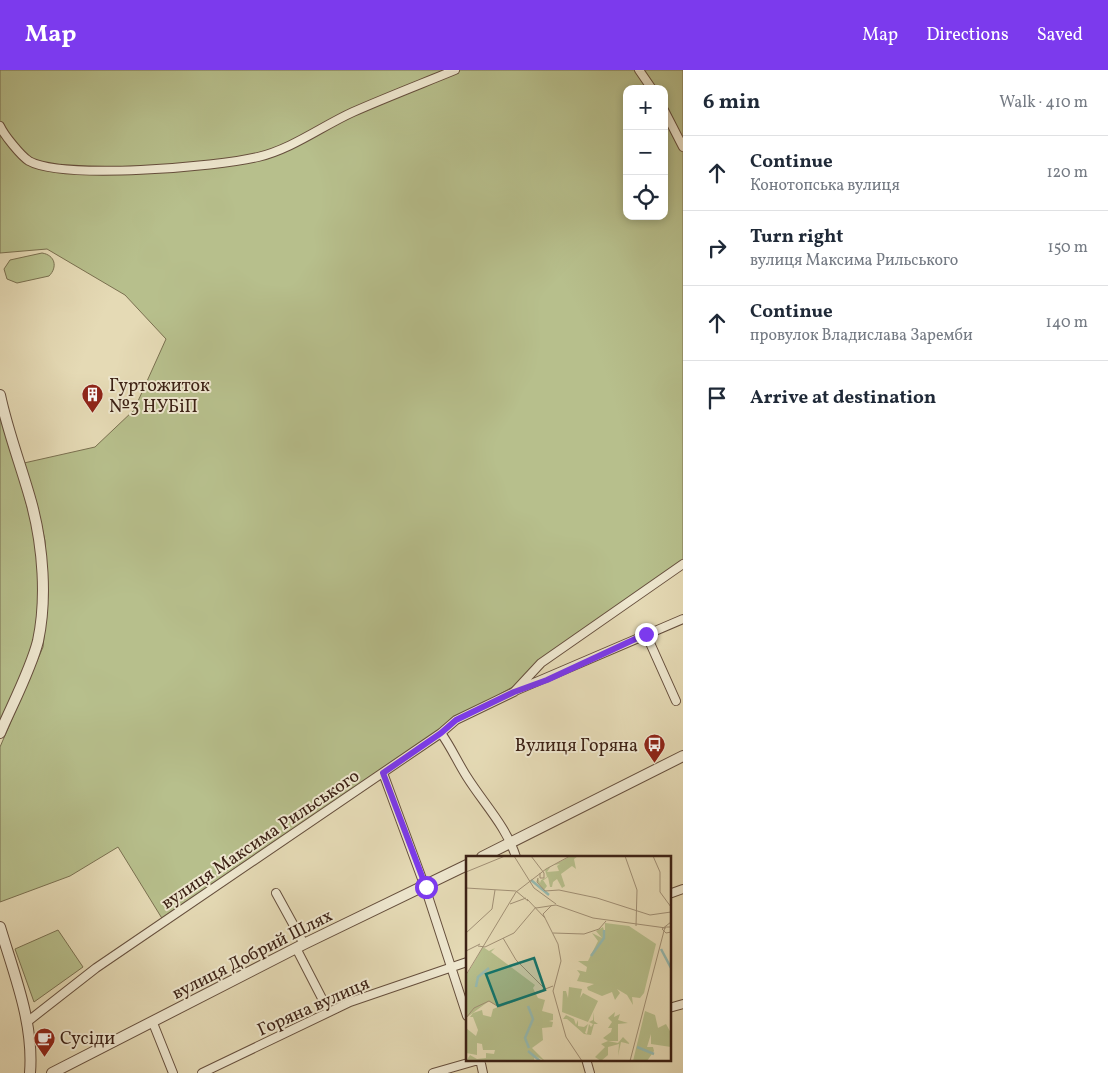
<!DOCTYPE html>
<html lang="en">
<head>
<meta charset="utf-8">
<style>
  body { margin:0; font-family:Vollkorn,serif; background:#f2f2f3; color:#1f2937 }
  .controls { position:absolute; right:15px; top:15px; display:grid; overflow:hidden; border-radius:10px; box-shadow:0 2px 8px #0003 }
  .controls button { width:45px; height:45px; display:grid; place-items:center; padding:0; border:0; border-bottom:1px solid #e0e1e3; background:#fff; color:#1f2937; font:25px sans-serif }
  .stop { position:absolute; width:15px; height:15px; margin:-11px; border:4px solid #7c3aed; border-radius:50%; background:#fff }
  .stop.end { background:#7c3aed; border-color:#fff; box-shadow:0 1px 5px #0008 }
  .list { margin:0; padding:0; list-style:none }
  h2 { display:flex; justify-content:space-between; align-items:center; height:65px; margin:0; padding:0 20px; font-size:21px }
  h2 small { font-size:16px; font-weight:400; color:#747a83 }
  .list li { display:grid; grid-template-columns:32px 1fr auto; gap:15px; align-items:center; box-sizing:border-box; height:75px; padding:0 20px; border-top:1px solid #e0e1e3 }
  .list b { display:block; font-size:19px; white-space:nowrap }
  .list p { margin:0; font-size:16px; white-space:nowrap; color:#747a83 }
  .list em { font-size:16px; font-style:normal; color:#747a83 }
  .icon { flex:none; width:28px; height:28px; fill:none; stroke:currentColor; stroke-width:2; stroke-linecap:round; stroke-linejoin:round }
  .map { position:relative; flex:none; width:683px; height:1003px; overflow:hidden }
  header { display:flex; align-items:center; gap:30px; box-sizing:border-box; height:70px; padding:0 25px; background:#7c3aed; color:#fff }
  header strong { font-size:24px }
  nav { display:flex; gap:28px; margin-inline-start:auto; font-size:18px }
  main { display:flex }
  aside { flex:1; background:#fff }
  .map>svg:first-child { display:block }
</style>
</head>
<body>
<header>
<strong>Map</strong>
<nav><a>Map</a><a>Directions</a><a>Saved</a></nav>
</header>
<main>
<div class="map">
<svg width="683" height="1003" viewBox="0 0 683 1003">
  <rect width="100%" height="100%" fill="#e5dab5"/>
  <filter id="stains"><feTurbulence type="fractalNoise" baseFrequency=".004" numOctaves="4"/><feColorMatrix values="0 0 0 0 .2 0 0 0 0 .09 0 0 0 0 .02 0 0 0 .5 -.17"/></filter>
  <radialGradient id="worn" r=".72"><stop offset=".6" stop-color="#630" stop-opacity="0"/><stop offset="1" stop-color="#630" stop-opacity=".3"/></radialGradient>
  <!-- green -->
  <path fill="#b7bf8c" stroke="#7a7050" fill-rule="evenodd" d="M0,0H683V492L518,614L453,650L439,662L163,850L118,777L70,806L0,832V677L43,577L48,525L45,471L37,434L24,393L95,377L134,340L166,269L125,225L47,179L0,183ZM627,19H664V146H627Z
    M42,183C55,185 58,197 49,206L17,213L7,209L4,199L10,190Z
    M0,337L37,473L40,526L36,571L0,657Z
    M58,860L83,897L34,932L15,879Z"/>
  <g fill="none" stroke-linecap="round" stroke-linejoin="round">
    <defs>
      <path id="minor" d="M639,0L652,19
        M664,40L683,77
        M0,56C4,65 21,86 29,91C63,110 217,97 258,87C292,79 322,56 353,42C387,27 421,14 455,0
        M646,564L676,631
        M515,621L683,549
        M441,663C451,677 458,693 467,707C484,734 506,756 516,787
        M383,703L425,817L467,946
        M276,823L304,874
        M669,824L683,819
        M296,878L329,942
        M669,938L683,934
        M27,952L96,898L441,663L456,650L514,622L541,593L683,494
        M153,953L173,1003
        M480,989L483,1003
        M586,989L590,1003
        M202,1003L350,932L467,892
        M433,1003L482,989"/>
      <path id="tertiary" d="M0,325C8,363 22,398 32,435C43,477 47,529 38,571C31,599 12,635 0,663
        M482,787L683,686
        M0,857C14,904 34,953 30,1003
        M52,1003L304,874L467,795"/>
    </defs>
    <!-- minor casing -->
    <use href="#minor" stroke="#664f3d" stroke-width="10"/>
    <!-- tertiary casing -->
    <use href="#tertiary" stroke="#664f3d" stroke-width="12"/>
    <!-- minor -->
    <use href="#minor" stroke="#eee7cf" stroke-width="8"/>
    <!-- tertiary -->
    <use href="#tertiary" stroke="#eee7cf" stroke-width="10"/>
  </g>
  <g fill="none" stroke-linecap="round" stroke-linejoin="round">
    <!-- route -->
    <path stroke="#7c3aed" stroke-width="6" d="M426,817L383,703L441,663L456,650L514,622L547,610L646,564"/>
  </g>
  <!-- icons -->
  <defs>
    <symbol id="building-pin" viewBox="-11 -11 22 30"><path d="M0 17L-7.5 6A9.5 9.5 0 1 1 7.5 6Z" fill="#8f2418" stroke="#eee7cf"/><path d="M-4-6H4V6H1V3H-1V6H-4ZM-2.5-4.3h1.7v1.8h-1.7ZM.8-4.3h1.7v1.8H.8ZM-2.5-1h1.7V.8h-1.7ZM.8-1h1.7V.8H.8Z" fill="#fff"/></symbol>
    <symbol id="bus-pin" viewBox="-11 -11 22 30"><path d="M0 17L-7.5 6A9.5 9.5 0 1 1 7.5 6Z" fill="#8f2418" stroke="#eee7cf"/><path d="M-5-6H5V4H4V6H2V4H-2V6H-4V4H-5ZM-3.5-4V0h7V-4ZM-3.5 1.2v1.5H-2V1.2ZM2 1.2v1.5H3.5V1.2Z" fill="#fff"/></symbol>
    <symbol id="cafe-pin" viewBox="-11 -11 22 30"><path d="M0 17L-7.5 6A9.5 9.5 0 1 1 7.5 6Z" fill="#8f2418" stroke="#eee7cf"/><path d="M-5.5-4.5H6V0H3Q3 3.5 0 3.5H-2.5Q-5.5 3.5-5.5 0ZM3-3.2v2h1.7v-2ZM-6 4.5H4V6H-6Z" fill="#fff"/></symbol>
  </defs>
  <g fill-rule="evenodd">
    <use href="#building-pin" x="80" y="312" width="25" height="34"/>
    <use href="#bus-pin" x="642" y="662" width="25" height="34"/>
    <use href="#cafe-pin" x="32" y="956" width="25" height="34"/>
  </g>
  <g text-anchor="middle" stroke-width="4" stroke-linejoin="round" paint-order="stroke">
    <!-- poi labels -->
    <g font-size="18" fill="#3c2115" stroke="#eee7cf" text-anchor="start">
      <text x="109" y="321">Гуртожиток<tspan x="109" dy="21">№3 НУБіП</tspan></text>
      <text x="638" y="681" text-anchor="end">Вулиця Горяна</text>
      <text x="60" y="974">Сусіди</text>
    </g>
    <!-- street labels -->
    <g font-size="18" fill="#3c2115" stroke="#eee7cf">
      <text transform="translate(260 769) rotate(-34)" y="6">вулиця Максима Рильського</text>
      <text transform="translate(252 884) rotate(-27)" y="6">вулиця Добрий Шлях</text>
      <text transform="translate(313 936) rotate(-24)" y="6">Горяна вулиця</text>
    </g>
  </g>
  <!-- overview -->
  <g transform="translate(466 786)">
    <rect width="205" height="205" fill="#e5dab5"/>
    <path d="M105,0H112L108,3L110,13L106,10L95,18L99,30L96,32L91,23L87,26L86,31H84L82,21L79,23L78,24H77L81,30L78,34L71,25L72,22L74,27L75,24L81,21L79,14L85,10L81,16L93,15L91,10L94,8L88,9ZM139,67L163,70L190,88L178,137L174,142L166,141L167,149L161,139L151,133L154,137L149,144L146,136L136,140L122,134L121,131L128,128L111,125L114,118L111,114L120,116L121,111L112,105H122L132,85L126,77L136,82L130,75L137,71L139,78ZM17,91L23,95L29,92L25,96L69,129L67,132L72,142L79,144L76,155L87,158V164L83,165L87,166L86,171L76,172L77,184L66,192L79,205L69,200L68,204L72,205H0L4,199L11,203L20,202V197L28,198L29,194H17L16,188L11,187V199L0,197V172L10,180L12,174L7,161H4L7,157L16,154L17,159L25,161L27,153L32,151L23,145L0,162V120ZM103,131L116,133L114,142L117,137L132,145L122,166L96,156L97,135H100L102,142ZM179,155L189,159L192,172L200,168L205,177V191L185,188V178L181,191H187L188,195L181,205H167ZM128,156V165L132,168H128L125,179L118,178L101,163H97L100,159L108,163L110,169L112,164V170L118,171L122,168L119,177L121,178L123,168L125,171L127,168L123,166L127,164ZM149,156L148,161L154,158L152,164L162,167L152,168V185H142L152,187L157,181L164,188L155,186L152,200L153,188L142,191V199L135,205L129,201L139,191L135,188L142,185L137,182L145,176L146,172H142L146,166L142,162Z" fill="#b7bf8c"/>
    <path fill="none" stroke="#96bab0" stroke-width="2.5" d="M65,24L83,39M195,93L205,112M125,100L138,82V74M10,131L12,121L23,112M62,150L67,163L59,182L63,192M171,191L188,198M62,195L74,205"/>
    <path fill="none" stroke="#a19075" stroke-width="1" d="M48,0L68,32L90,48M65,0L78,17V22H74V17M159,0L171,34L170,70M187,0L194,16V36L205,51M0,16L39,0M72,22L71,26L79,35L93,34L131,42L184,59L205,56M0,32L50,35L62,45M61,43L79,62L92,88L95,105L87,135L100,181L116,205M44,48L60,42M70,52L90,49L127,62L200,72M79,62L77,58L86,49M205,66L196,73L200,77L205,76M0,77L26,53L29,34M87,77L118,78L133,73L140,65M37,82L50,104L79,133M12,90L19,91L48,77L70,51M0,95L14,88M0,119L50,36L80,13L104,0M0,162L8,152L23,145L33,151L87,130M164,205L199,71H205"/>
    <path fill="#0f766e" fill-opacity="0.15" stroke="#0f766e" stroke-width="2.5" d="M68,102L79,134L32,150L20,118Z"/>
    <rect width="205" height="205" fill="none" stroke="#3c2115" stroke-width="2.5"/>
  </g>
  <rect width="100%" height="100%" filter="url(#stains)"/>
  <rect width="100%" height="100%" fill="url(#worn)"/>
</svg>
<div class="controls">
<button>+</button>
<button>−</button>
<button><svg class="icon" aria-label="locate" viewBox="0 0 24 24"><circle cx="12" cy="12" r="6"/><path d="M12 2v4M12 18v4M2 12h4M18 12h4"/></svg></button>
</div>
<div class="stop" style="left:426px;top:817px"></div>
<div class="stop end" style="left:646px;top:564px"></div>
</div>
<aside>
<h2>6 min<small>Walk · 410 m</small></h2>
<ul class="list">
<li><svg class="icon" aria-label="ahead" viewBox="0 0 24 24"><path d="M12 20V5M6 11l6-6 6 6"/></svg><div><b>Continue</b><p>Конотопська вулиця</p></div><em>120 m</em></li>
<li><svg class="icon" aria-label="right" viewBox="0 0 24 24"><path d="M7 20v-9h11M14 6l5 5-5 5"/></svg><div><b>Turn right</b><p>вулиця Максима Рильського</p></div><em>150 m</em></li>
<li><svg class="icon" aria-label="ahead" viewBox="0 0 24 24"><path d="M12 20V5M6 11l6-6 6 6"/></svg><div><b>Continue</b><p>провулок Владислава Заремби</p></div><em>140 m</em></li>
<li><svg class="icon" aria-label="arrive" viewBox="0 0 24 24"><path d="M6 21V4h12l-3 4 3 4H6"/></svg><div><b>Arrive at destination</b></div></li>
</ul>
</aside>
</main>
</body>
</html>
